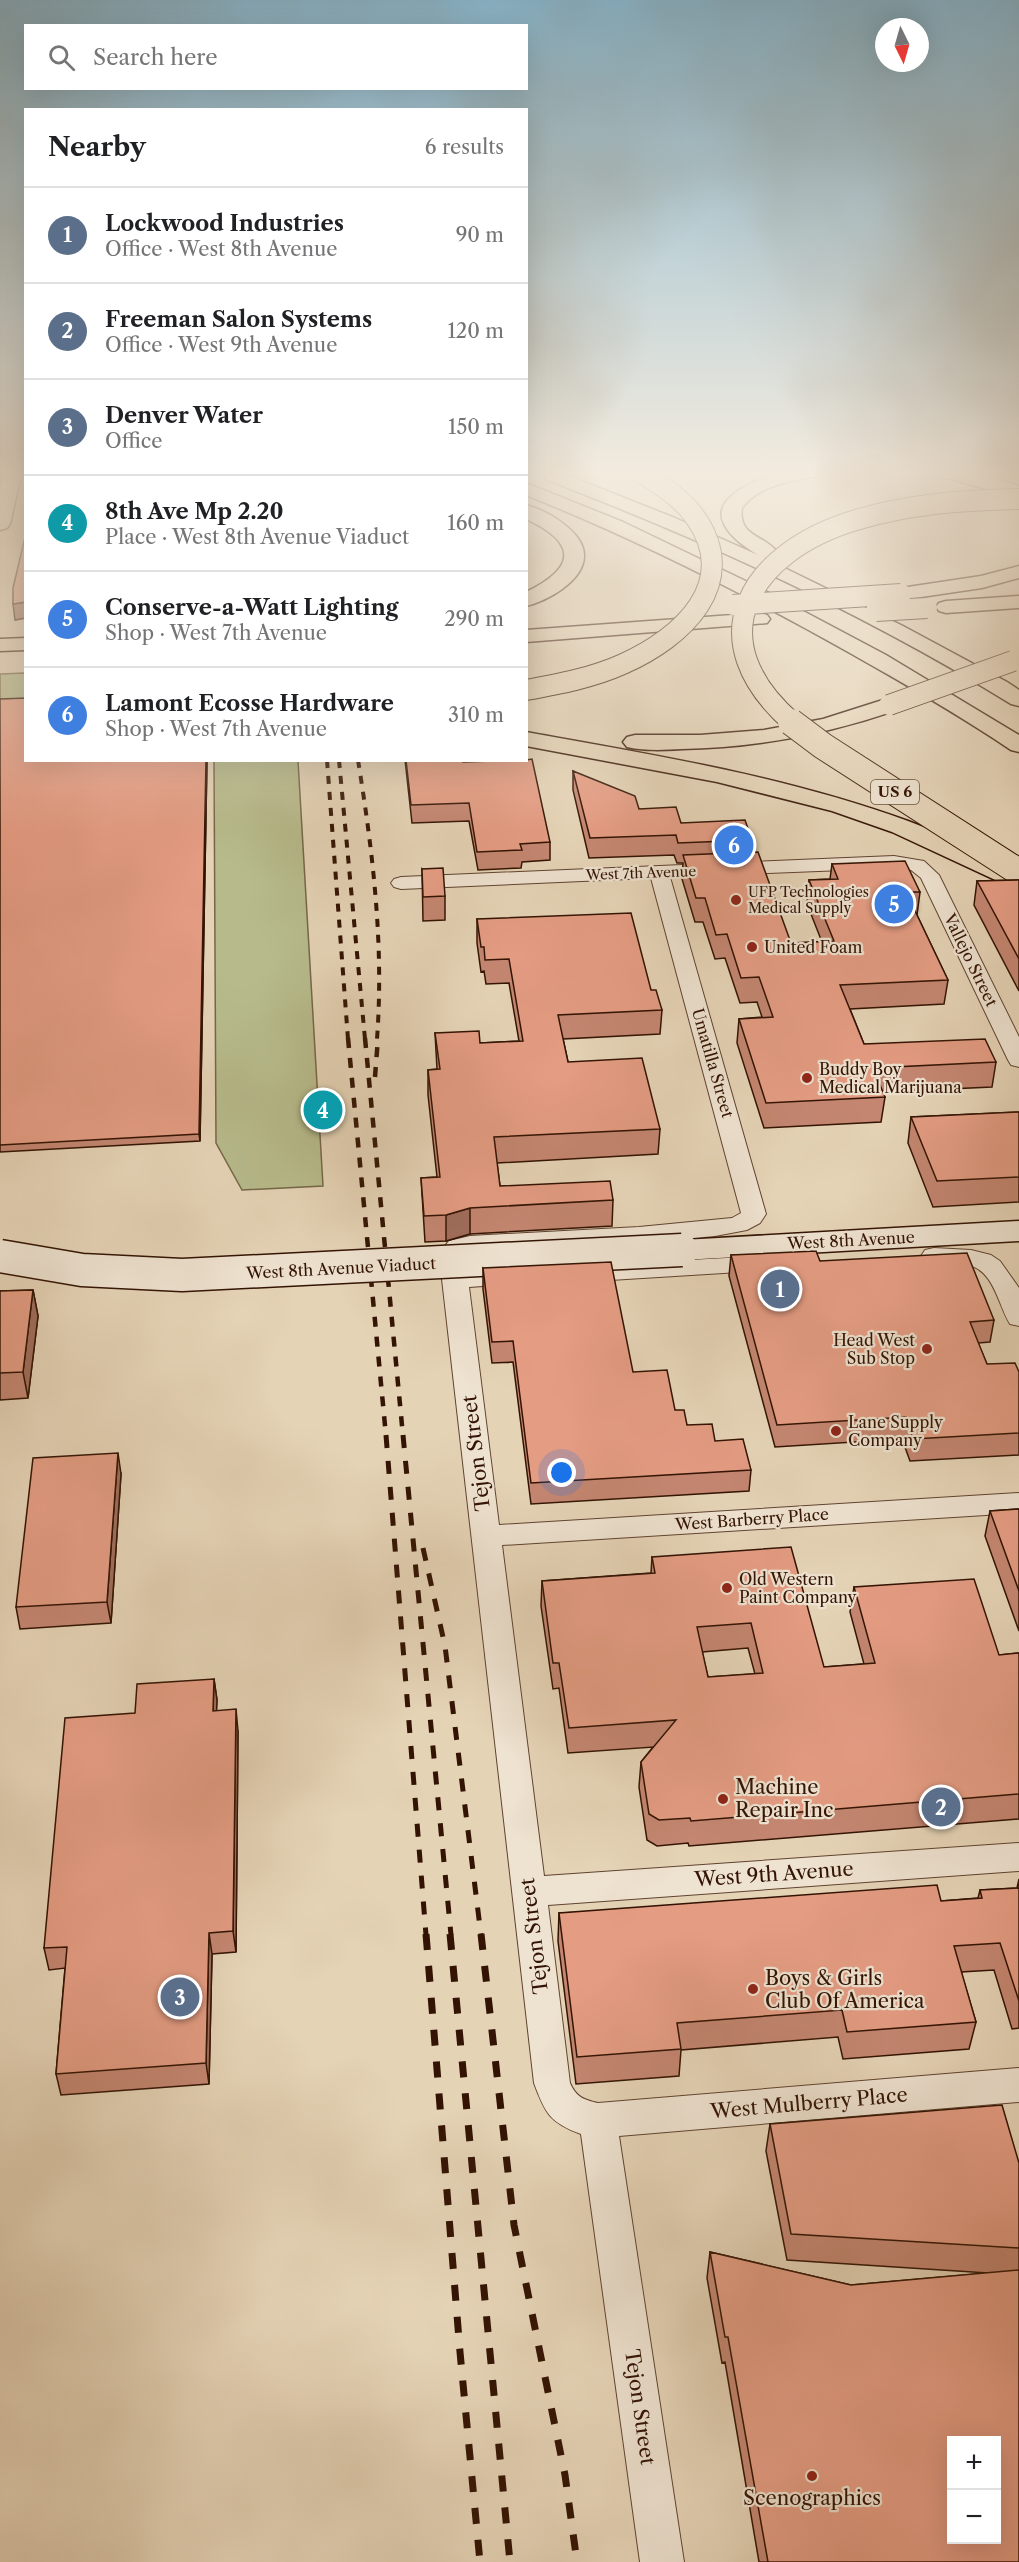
<!DOCTYPE html>
<html lang="en">
<head>
<meta charset="utf-8">
<style>
  body { margin:0; font-family:"Libre Caslon Text",serif; background:#f6f6f6; color:#202124 }
  .controls { position:absolute; right:18px; bottom:18px; display:grid; overflow:hidden; border-radius:0px; box-shadow:0 6px 24px #0002 }
  .controls button { width:54px; height:54px; display:grid; place-items:center; padding:0; border:0; border-bottom:2px solid #e0e0e0; background:#fff; color:#202124; font:30px sans-serif }
  .compass { position:absolute; left:875px; top:18px; width:54px; height:54px; border-radius:50%; background:#fff; box-shadow:0 6px 24px #0002; rotate:175deg }
  .you { position:absolute; left:562px; top:1473px; width:21px; height:21px; margin:-15px; border:4px solid #fff; border-radius:50%; background:#1a73e8; box-shadow:0 0 0 9px #1a73e833 }
  .badge { display:grid; place-items:center; width:39px; height:39px; border-radius:50%; background:#db2777; color:#fff; font-size:20px; font-weight:700 }
  .pin { position:absolute; translate:-50% -50%; border:3px solid #fff; box-shadow:0 2px 6px #0006 }
  .list { margin:0; padding:0; list-style:none }
  h2 { display:flex; justify-content:space-between; align-items:center; height:78px; margin:0; padding:0 24px; font-size:26px }
  h2 small { font-size:20px; font-weight:400; color:#757577 }
  .list li { display:grid; grid-template-columns:39px 1fr auto; gap:18px; align-items:center; box-sizing:border-box; height:96px; padding:0 24px; border-top:2px solid #e0e0e0 }
  .list b { display:block; font-size:22px; white-space:nowrap }
  .list p { margin:0; font-size:20px; white-space:nowrap; color:#757577 }
  .list em { font-size:20px; font-style:normal; color:#757577 }
  .icon { flex:none; width:33px; height:33px; fill:none; stroke:currentColor; stroke-width:2; stroke-linecap:round; stroke-linejoin:round }
  .map { position:relative; flex:none; width:1019px; height:2562px; overflow:hidden }
  .search { position:absolute; background:#fff; box-shadow:0 6px 24px #0002; left:24px; top:24px; width:504px; height:66px; display:flex; align-items:center; gap:15px; box-sizing:border-box; padding:0 21px; border-radius:0px; color:#757577; font-size:22px }
  .panel { position:absolute; background:#fff; box-shadow:0 6px 24px #0002; left:24px; top:108px; width:504px; height:654px; border-radius:0px }
  .map>svg:first-child { display:block }
</style>
</head>
<body>
<div class="map">
<svg width="1019" height="2562" viewBox="0 0 1019 2562">
  <rect width="100%" height="100%" fill="#e5d3b6"/>
  <filter id="stains"><feTurbulence type="fractalNoise" baseFrequency=".00333" numOctaves="4"/><feColorMatrix values="0 0 0 0 .2 0 0 0 0 .09 0 0 0 0 .02 0 0 0 .5 -.17"/></filter>
  <radialGradient id="worn" r=".72"><stop offset=".6" stop-color="#630" stop-opacity="0"/><stop offset="1" stop-color="#630" stop-opacity=".3"/></radialGradient>
  <!-- green -->
  <path fill="#b7bb8c" stroke="#756748" stroke-width="1.5" d="M25,673V701L0,702V674Z
    M214,761H298L323,1186L242,1190L216,1143Z"/>
  <g fill="none" stroke-linecap="round" stroke-linejoin="round">
    <defs>
      <path id="street" d="M894,856L924,861L939,875L1019,1037V1067L1011,1065L1008,1060L921,878L911,870L894,868L670,877L766,1214L760,1223L747,1230L715,1236L639,1243L470,1252L465,1254L467,1271L517,1269L526,1271L530,1277L526,1283L469,1287L499,1525L1019,1493V1513L502,1545L544,1876L1019,1843V1871L548,1905L570,2083C576,2097 584,2100 598,2103L1019,2068V2102L619,2136L684,2562H640L581,2134C550,2123 545,2113 534,2083L439,1253L449,1241L470,1236L639,1227L732,1218L741,1213L651,878L401,889L394,887L391,883L394,879L401,877Z
        M934,1248L971,1250L991,1255L1000,1261L1019,1288V1326L1010,1324C998,1305 994,1269 967,1265C953,1263 939,1265 925,1262L921,1256L925,1250Z
        M763,1256L772,1258L776,1264L772,1270L578,1282L569,1280L565,1274L569,1268L578,1266Z"/>
      <path id="secondary" d="M4,471H22L10,524L7,528L0,530V487Z
        M1019,1221V1241L682,1260L671,1257L666,1250L671,1243L682,1240Z"/>
      <path id="highway" d="M550,471L559,472L675,518L758,555C745,547 731,538 724,524C709,495 766,475 787,472C798,470 812,471 824,471L821,475C795,481 759,484 742,508C738,537 764,534 778,553L775,557L764,558L903,626L1007,682L1019,690V706L1011,704C865,614 707,541 547,480L544,476Z
        M933,471H967L1019,486V498L936,475Z
        M526,483L623,522L756,586L886,655L1019,735V752L1011,750C959,715 905,684 850,653C745,594 638,540 526,495Z
        M526,505C546,510 585,532 584,556C584,581 547,601 526,606V592C577,567 577,543 526,519Z
        M1019,566V578L982,588L901,600L894,598L891,594L894,590L901,588L981,576Z
        M1019,596V608L946,613L939,611L936,607L939,603L946,601Z
        M760,613L767,615L770,619L767,623L526,642V630Z
        M26,638V650L0,651V639Z
        M889,698L897,700L900,705L897,710C827,734 756,748 682,749C664,750 644,751 627,747L623,742L627,737L635,735H700L764,730L823,719Z
        M526,732C655,755 784,776 908,821C946,835 983,854 1019,873V891L892,832L832,811L717,782L526,746Z"/>
    </defs>
    <!-- street casing -->
    <use href="#street" stroke="#604330" stroke-width="2"/>
    <!-- secondary casing -->
    <use href="#secondary" stroke="#331303" stroke-width="3"/>
    <!-- highway casing -->
    <use href="#highway" stroke="#331303" stroke-width="3"/>
    <!-- street -->
    <use href="#street" fill="#eee2d0" fill-rule="evenodd"/>
    <!-- secondary -->
    <use href="#secondary" fill="#eee2d0" fill-rule="evenodd"/>
    <!-- highway -->
    <use href="#highway" fill="#e5d3b6" fill-rule="evenodd"/>
    <!-- rail-far3 -->
    <path stroke="#331303" stroke-width="4" stroke-dasharray="8 8" stroke-linecap="butt" d="M327,760L348,1039
      M339,760L365,1039
      M358,760C373,853 384,945 377,1039"/>
    <!-- rail-far2 -->
    <path stroke="#331303" stroke-width="4.5" stroke-dasharray="10 10" stroke-linecap="butt" d="M348,1038L386,1436
      M365,1038L403,1436
      M375,1077L378,1038"/>
    <!-- rail-far1 -->
    <path stroke="#331303" stroke-width="5" stroke-dasharray="13 13" stroke-linecap="butt" d="M386,1435L426,1935
      M403,1435L451,1935
      M423,1548L445,1646L481,1935"/>
    <!-- rail -->
    <path stroke="#331303" stroke-width="7" stroke-dasharray="16 16" stroke-linecap="butt" d="M426,1934L460,2352L480,2562
      M450,1934L510,2562
      M481,1934L514,2225L565,2475L577,2562"/>
    <defs>
      <path id="secondary-bridge" d="M0,1256L82,1270L182,1275L682,1250"/>
      <path id="highway-bridge-far1" d="M733,605L901,594
        M876,611L927,608
        M526,690C559,684 592,678 623,664C682,638 742,583 695,517C681,497 659,484 639,471
        M889,705L1013,661
        M793,723C696,639 749,552 856,520C909,504 964,500 1019,499"/>
      <path id="highway-bridge" d="M791,722L823,746L1019,872"/>
    </defs>
    <!-- secondary-bridge casing -->
    <use href="#secondary-bridge" stroke="#331303" stroke-width="35" stroke-linecap="butt"/>
    <!-- highway-bridge-far1 casing -->
    <use href="#highway-bridge-far1" stroke="#331303" stroke-width="22" stroke-linecap="butt"/>
    <!-- highway-bridge casing -->
    <use href="#highway-bridge" stroke="#331303" stroke-width="28" stroke-linecap="butt"/>
    <!-- secondary-bridge -->
    <use href="#secondary-bridge" stroke="#eee2d0" stroke-width="32"/>
    <!-- highway-bridge-far1 -->
    <use href="#highway-bridge-far1" stroke="#e5d3b6" stroke-width="20"/>
    <!-- highway-bridge -->
    <use href="#highway-bridge" stroke="#e5d3b6" stroke-width="26"/>
  </g>
  <!-- wall -->
  <path fill="#c48671" stroke="#331303" stroke-width="1.5" fill-rule="evenodd" d="M0,699L207,760L200,1141L0,1152Z
    M405,760H462L463,762L550,842V860L522,862L521,868L478,870L469,821L412,823Z
    M573,771L639,809L681,823L752,840L751,853L791,943L822,942L807,904L809,880L830,879L832,864L920,892L917,915L948,980L944,1004L850,1009L864,1044L996,1062L992,1087L883,1092L885,1097L881,1122L764,1128L737,1043L739,1019L762,1017L757,1002L740,1003L725,958L715,959L703,922H695L682,879L683,863H677L674,855L589,858L573,790Z
    M422,869L445,896V920L423,921Z
    M1019,880V991L974,905L977,881Z
    M477,919L651,990L662,1010L660,1034L563,1039L568,1062L660,1129L658,1154L497,1163L500,1186L613,1200L612,1226L470,1234L446,1241L425,1242L421,1178L437,1177L428,1095V1070L437,1069L435,1033L480,1043L519,1041L509,983L486,984L484,971L481,972L477,943Z
    M1019,1112V1202L933,1207L908,1143L911,1117Z
    M731,1255L820,1261L994,1320L990,1342L978,1343L987,1364L1019,1372V1455L910,1461L902,1439L775,1447L729,1276Z
    M483,1268L633,1372L675,1410L687,1425L715,1441L751,1470L749,1491L531,1504L513,1362L492,1363L483,1289Z
    M33,1290L38,1316L28,1398L0,1400V1291Z
    M121,1474L111,1623L20,1629L16,1607Z
    M1019,1509V1631L985,1536L990,1511Z
    M652,1557L824,1667L864,1664L850,1612L854,1587L999,1655L1019,1653V1819L689,1846L688,1843L657,1846L647,1840L639,1787L641,1762L653,1747L568,1753L559,1688L553,1689L541,1606L542,1581L651,1573ZM748,1648L755,1674L708,1677L702,1652Z
    M214,1679L217,1700L216,1711L238,1731L236,1952L212,1954L209,2084L61,2095L56,2074L65,1968L49,1970L44,1948L135,1713Z
    M1019,1879V2028L1012,2029L994,1970L961,1972L976,2022L969,2049L843,2059L838,2037L681,2050L679,2076L576,2084L558,1941L559,1913L941,1901L978,1898L980,1890L1017,1888Z
    M770,2124L1019,2163V2562H759L725,2362L722,2363L707,2278L710,2252L851,2285L988,2273L787,2260L766,2151Z"/>
  <!-- shaded-wall -->
  <path fill="#a06d5c" stroke="#331303" stroke-width="1.5" d="M26,602V618L15,620L13,604Z
    M206,760H207L200,1141L199,1134Z
    M470,1208V1234L446,1241V1215Z
    M33,1290L38,1316L28,1398L23,1372Z
    M118,1453L121,1474L111,1623L107,1602Z
    M214,1679L217,1700L216,1732L213,1711Z
    M236,1709L238,1731L236,1952L233,1931Z
    M209,1933L212,1954L209,2084L206,2063Z"/>
  <!-- building -->
  <path fill="#e49c83" stroke="#331303" stroke-width="1.5" fill-rule="evenodd" d="M26,533V602L13,604V588Z
    M26,698V760H206L199,1134L0,1145V699Z
    M532,759L550,842L520,844L522,850L477,852L469,803L411,805L406,760H462L463,762L526,760Z
    M573,771L635,796L639,809L676,807L681,823L745,820L752,840L678,843L676,835L590,838Z
    M758,852L791,943L834,941L809,880L838,879L832,864L905,861L920,892H906L948,980L840,985L864,1044L985,1039L996,1062L873,1068L885,1097L766,1103L739,1019L773,1017L759,977L741,978L727,934L716,935L705,898H696L683,855Z
    M443,868L445,896L423,897L422,869Z
    M1019,880V959L977,881Z
    M631,913L651,990H656L662,1010L558,1015L568,1062L642,1058L660,1129L494,1137L500,1186L610,1181L613,1200L470,1208L446,1215L424,1216L421,1178L440,1177L428,1070L440,1069L435,1033L479,1031L480,1043L523,1041L509,959L485,960L484,947H481L477,919Z
    M1019,1112V1177L937,1181L911,1117Z
    M816,1251L820,1261L967,1253L994,1320L970,1322L987,1364L1015,1363L1019,1372V1433L913,1439L906,1417L777,1425L731,1255Z
    M611,1262L633,1372L667,1370L675,1410H684L687,1425L712,1424L715,1441L743,1439L751,1470L531,1483L513,1341L492,1342L483,1268Z
    M33,1290L23,1372L0,1373V1291Z
    M118,1453L107,1602L16,1607L33,1458Z
    M1019,1509V1591L990,1511Z
    M791,1547L824,1667L875,1663L854,1587L974,1579L999,1655L1019,1653V1794L691,1821L690,1818L659,1820L649,1814L641,1762L676,1720L569,1728L559,1663H553L542,1581L655,1573L652,1557ZM751,1623L763,1673L708,1677L697,1627Z
    M214,1679L213,1711L236,1709L233,1931L209,1933L206,2063L56,2074L67,1947L44,1948L65,1718L135,1713L137,1684Z
    M937,1885L941,1901L982,1898L980,1890L1019,1888V2001L1000,1943L954,1946L976,2022L847,2032L842,2010L677,2023L681,2049L577,2057L559,1913Z
    M1002,2105L1019,2163V2248L791,2234L770,2124Z
    M710,2252L851,2285L1019,2270V2562H768L728,2337H725ZM951,2440H996V2540H951Z"/>
  <!-- sky -->
  <linearGradient id="sky" x2="0" y2="1"><stop stop-color="#87b6ce"/><stop offset="0.57" stop-color="#f3ebde"/><stop offset="1" stop-color="#f3ebde" stop-opacity="0"/></linearGradient>
  <rect width="1019" height="830" fill="url(#sky)"/>
  <!-- markers -->
  <g fill="#8f2418" stroke="#eee2d0" stroke-width="2">
    <circle cx="736" cy="900" r="6"/>
    <circle cx="752" cy="947" r="6"/>
    <circle cx="807" cy="1078" r="6"/>
    <circle cx="927" cy="1349" r="6"/>
    <circle cx="836" cy="1431" r="6"/>
    <circle cx="727" cy="1588" r="6"/>
    <circle cx="723" cy="1799" r="6"/>
    <circle cx="753" cy="1989" r="6"/>
    <circle cx="812" cy="2476" r="6"/>
  </g>
  <g text-anchor="middle" stroke-width="4.5" stroke-linejoin="round" paint-order="stroke">
    <!-- far-street labels -->
    <g font-size="14" fill="#331303" stroke="#eee2d0">
      <text transform="translate(641 873) rotate(-2)" y="5">West 7th Avenue</text>
    </g>
    <!-- far-poi labels -->
    <g font-size="14" fill="#331303" stroke="#eee2d0" text-anchor="start">
      <text x="748" y="897">UFP Technologies<tspan x="748" dy="16">Medical Supply</tspan></text>
    </g>
    <!-- shield labels -->
    <rect fill="#eee2d0" stroke="#6b5140" stroke-width="1.5" x="871" y="780" width="48" height="24" rx="4.5"/>
    <g font-size="15" font-weight="bold" fill="#331303">
      <text x="895" y="797">US 6</text>
    </g>
    <!-- poi labels -->
    <g font-size="16" fill="#331303" stroke="#eee2d0" text-anchor="start">
      <text x="764" y="953">United Foam</text>
      <text x="819" y="1075">Buddy Boy<tspan x="819" dy="18">Medical Marijuana</tspan></text>
      <text x="915" y="1346" text-anchor="end">Head West<tspan x="915" dy="18">Sub Stop</tspan></text>
      <text x="848" y="1428">Lane Supply<tspan x="848" dy="18">Company</tspan></text>
      <text x="739" y="1585">Old Western<tspan x="739" dy="18">Paint Company</tspan></text>
    </g>
    <!-- street labels -->
    <g font-size="16" fill="#331303" stroke="#eee2d0">
      <text transform="translate(971 960) rotate(64)" y="6">Vallejo Street</text>
      <text transform="translate(713 1063) rotate(74)" y="6">Umatilla Street</text>
      <text transform="translate(851 1240) rotate(-3)" y="6">West 8th Avenue</text>
      <text transform="translate(341 1268) rotate(-3)" y="6">West 8th Avenue Viaduct</text>
      <text transform="translate(752 1519) rotate(-4)" y="6">West Barberry Place</text>
    </g>
    <!-- near-street labels -->
    <g font-size="20" fill="#331303" stroke="#eee2d0">
      <text transform="translate(476 1453) rotate(-97)" y="7">Tejon Street</text>
      <text transform="translate(774 1874) rotate(-4)" y="7">West 9th Avenue</text>
      <text transform="translate(534 1936) rotate(-97)" y="7">Tejon Street</text>
      <text transform="translate(809 2103) rotate(-5)" y="7">West Mulberry Place</text>
      <text transform="translate(640 2407) rotate(82)" y="7">Tejon Street</text>
    </g>
    <!-- near-poi labels -->
    <g font-size="20" fill="#331303" stroke="#eee2d0" text-anchor="start">
      <text x="735" y="1794">Machine<tspan x="735" dy="23">Repair Inc</tspan></text>
      <text x="765" y="1985">Boys &amp; Girls<tspan x="765" dy="23">Club Of America</tspan></text>
      <text x="812" y="2505" text-anchor="middle">Scenographics</text>
    </g>
  </g>
  <rect width="100%" height="100%" filter="url(#stains)"/>
  <rect width="100%" height="100%" fill="url(#worn)"/>
</svg>
<div class="controls">
<button>+</button>
<button>−</button>
</div>
<svg class="compass" viewBox="-18 -18 36 36"><path d="M0-13l5 13h-10z" fill="#e53935"/><path d="M0 13l5-13h-10z" fill="#757577"/></svg>
<div class="you"></div>
<div class="pin badge" style="left:780px;top:1289px;background:#5c6f8a">1</div>
<div class="pin badge" style="left:941px;top:1807px;background:#5c6f8a">2</div>
<div class="pin badge" style="left:180px;top:1997px;background:#5c6f8a">3</div>
<div class="pin badge" style="left:323px;top:1110px;background:#0f9aa8">4</div>
<div class="pin badge" style="left:894px;top:904px;background:#3f7fe0">5</div>
<div class="pin badge" style="left:734px;top:845px;background:#3f7fe0">6</div>
<div class="search"><svg class="icon" aria-label="search" viewBox="0 0 24 24"><circle cx="10" cy="10" r="6"/><path d="M15 15l6 6"/></svg>Search here</div>
<section class="panel">
<h2>Nearby<small>6 results</small></h2>
<ul class="list">
<li><span class="badge" style="background:#5c6f8a">1</span><div><b>Lockwood Industries</b><p>Office · West 8th Avenue</p></div><em>90 m</em></li>
<li><span class="badge" style="background:#5c6f8a">2</span><div><b>Freeman Salon Systems</b><p>Office · West 9th Avenue</p></div><em>120 m</em></li>
<li><span class="badge" style="background:#5c6f8a">3</span><div><b>Denver Water</b><p>Office</p></div><em>150 m</em></li>
<li><span class="badge" style="background:#0f9aa8">4</span><div><b>8th Ave Mp 2.20</b><p>Place · West 8th Avenue Viaduct</p></div><em>160 m</em></li>
<li><span class="badge" style="background:#3f7fe0">5</span><div><b>Conserve-a-Watt Lighting</b><p>Shop · West 7th Avenue</p></div><em>290 m</em></li>
<li><span class="badge" style="background:#3f7fe0">6</span><div><b>Lamont Ecosse Hardware</b><p>Shop · West 7th Avenue</p></div><em>310 m</em></li>
</ul>
</section>
</div>
</body>
</html>
